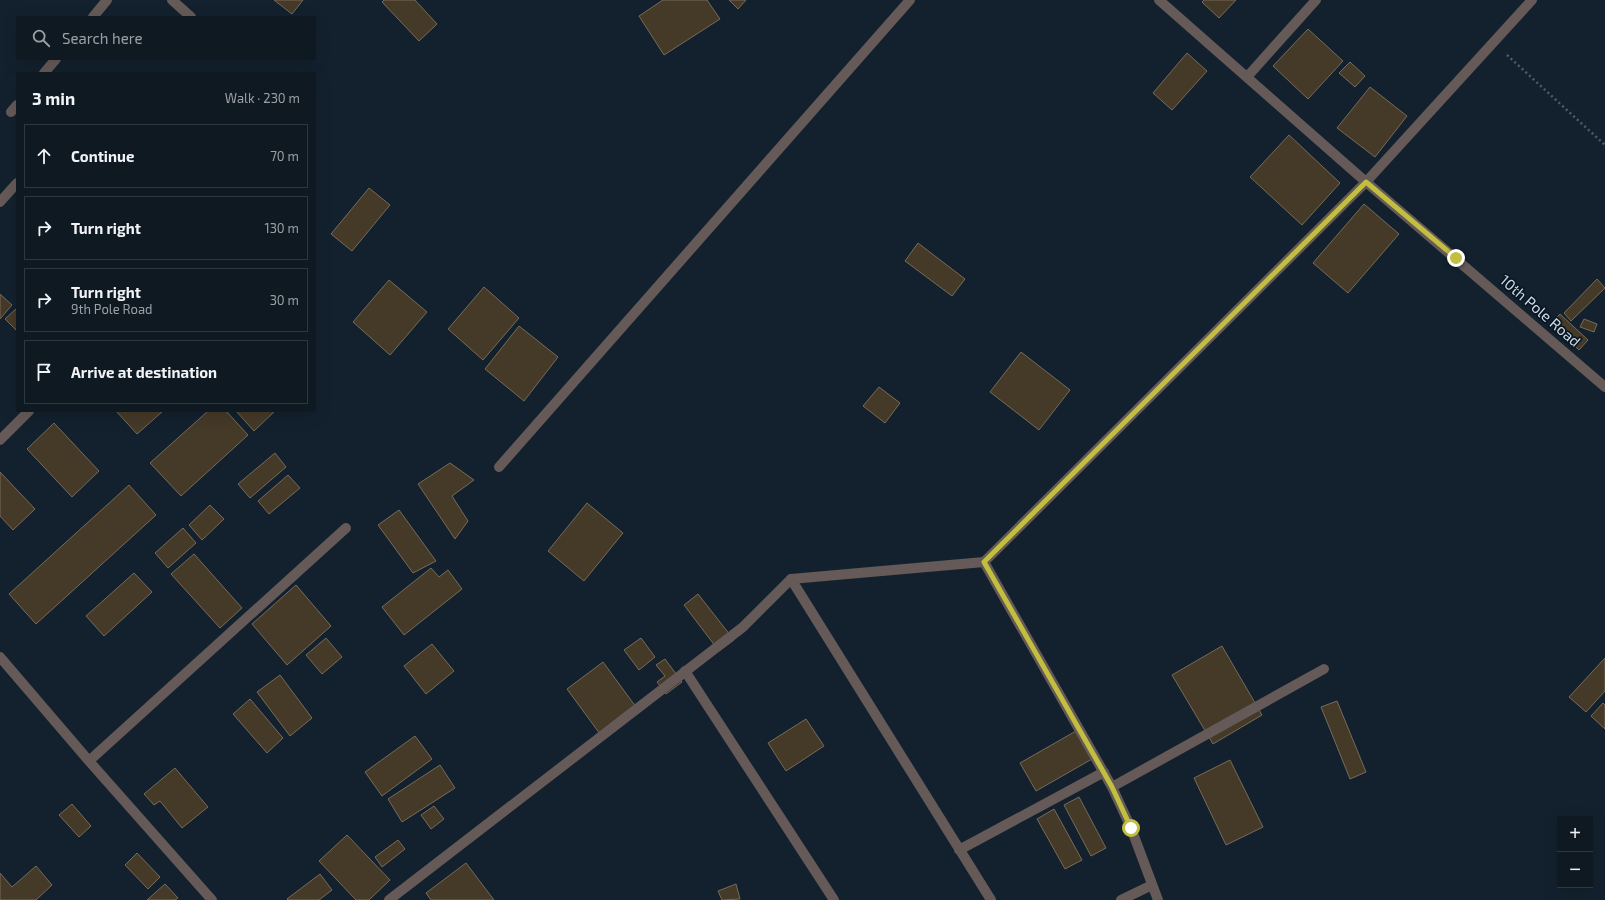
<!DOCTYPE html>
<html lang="en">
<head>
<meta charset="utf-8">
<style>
  body { margin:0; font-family:"Exo 2",sans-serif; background:#1c262f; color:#f1f3f6 }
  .controls { position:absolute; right:12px; bottom:12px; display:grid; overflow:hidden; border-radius:0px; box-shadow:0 4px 16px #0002 }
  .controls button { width:36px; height:36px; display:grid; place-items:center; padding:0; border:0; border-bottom:1px solid #2e3840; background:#0e1922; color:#f1f3f6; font:20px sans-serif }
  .stop { position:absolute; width:12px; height:12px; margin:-9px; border:3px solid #c1be40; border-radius:50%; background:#fff }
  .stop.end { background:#c1be40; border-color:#fff; box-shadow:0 1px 4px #0008 }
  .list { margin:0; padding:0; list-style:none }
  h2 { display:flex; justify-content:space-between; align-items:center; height:52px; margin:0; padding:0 16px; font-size:17px }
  h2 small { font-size:13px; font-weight:400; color:#9ba0a5 }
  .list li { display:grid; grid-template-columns:26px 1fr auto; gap:12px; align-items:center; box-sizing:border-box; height:64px; margin:0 8px 8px; padding:0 8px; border:1px solid #2e3840; border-radius:0px }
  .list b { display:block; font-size:15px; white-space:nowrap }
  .list p { margin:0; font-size:13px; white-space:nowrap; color:#9ba0a5 }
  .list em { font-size:13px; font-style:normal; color:#9ba0a5 }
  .icon { flex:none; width:22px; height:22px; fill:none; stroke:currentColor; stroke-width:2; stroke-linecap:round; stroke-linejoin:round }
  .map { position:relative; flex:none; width:1605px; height:900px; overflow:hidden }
  .search { position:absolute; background:#0e1922; box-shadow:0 4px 16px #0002; left:16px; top:16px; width:300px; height:44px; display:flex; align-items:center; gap:10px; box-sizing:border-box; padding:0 14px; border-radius:0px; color:#9ba0a5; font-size:15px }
  .panel { position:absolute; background:#0e1922; box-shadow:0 4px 16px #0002; left:16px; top:72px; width:300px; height:340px; border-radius:0px }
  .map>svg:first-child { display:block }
</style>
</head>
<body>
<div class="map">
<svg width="1605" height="900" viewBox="0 0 1605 900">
  <rect width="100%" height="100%" fill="#13212e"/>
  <!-- building -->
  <path fill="#453928" stroke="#786b59" d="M274,0H303L292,14Z
    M384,0H415L437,24L419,41L382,2Z
    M663,0H707L720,19L664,55L639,16Z
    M729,0H746L738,9Z
    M1204,0H1236L1219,18L1202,2Z
    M1308,29L1343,61L1308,99L1273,66Z
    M1187,53L1207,71L1172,110L1153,93Z
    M1350,62L1365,76L1355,87L1339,73Z
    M1370,87L1407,116L1375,157L1337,128Z
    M1289,135L1340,183L1302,225L1250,177Z
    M369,188L390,205L352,251L331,234Z
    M1364,204L1399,234L1348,293L1313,263Z
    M918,243L965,279L952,296L905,261Z
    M1597,279L1605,288L1571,321L1564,313Z
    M389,280L427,312L390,355L353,322Z
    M484,287L519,318L483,360L448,329Z
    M0,294L12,305L0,319Z
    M17,308V331L5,319Z
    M1560,314L1588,340L1579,350L1551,323Z
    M1584,319L1597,324L1594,332L1580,327Z
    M519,326L558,357L524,401L485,369Z
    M1021,352L1070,390L1039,430L990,392Z
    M879,387L900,403L885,423L863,406Z
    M116,411H163L137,434Z
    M208,411H226L248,435L181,496L150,463Z
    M236,411H275L254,431Z
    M54,423L99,471L72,497L27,449Z
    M275,453L286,467L250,498L238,484Z
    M450,463L474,480L452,496L468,521L455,539L418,484Z
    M0,472L35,509L13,530L0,516Z
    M288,475L300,488L269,514L258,501Z
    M129,485L156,515L36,624L9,594Z
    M587,503L623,533L584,581L548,551Z
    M210,505L224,519L202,540L189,525Z
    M399,510L436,561L413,573L378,525Z
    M183,528L196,543L168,568L155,553Z
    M194,554L242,608L220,628L171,574Z
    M431,568L439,577L448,570L462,589L404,635L382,607Z
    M134,573L152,592L104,636L86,616Z
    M296,585L331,626L287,665L252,624Z
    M698,594L734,640L719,651L684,605Z
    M326,638L342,657L322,674L306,655Z
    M641,638L655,657L639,670L624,650Z
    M432,644L454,671L426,694L404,666Z
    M1222,646L1262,715L1213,744L1172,675Z
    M1605,658V691L1586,712L1569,697Z
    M665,659L682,682L666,694L657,682L665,676L656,665Z
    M603,662L636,707L600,734L567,689Z
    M280,675L312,718L290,736L257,692Z
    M250,699L283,738L267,753L233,714Z
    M1337,701L1366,772L1350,779L1321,707Z
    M1603,703L1605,705V729L1591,716Z
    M806,719L824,746L786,771L768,743Z
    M1076,731L1092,759L1036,791L1020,763Z
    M415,736L432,759L382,796L365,772Z
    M1230,760L1263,827L1226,845L1194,778Z
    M440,765L455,788L402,822L388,799Z
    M175,768L208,807L182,828L160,801L154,805L144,794Z
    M1079,797L1106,848L1091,856L1064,805Z
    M72,804L91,826L79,837L59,815Z
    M434,806L444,819L431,829L421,815Z
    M1054,809L1082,860L1065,869L1037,819Z
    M347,835L390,880L369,900H356L319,861Z
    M398,840L405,849L382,867L375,857Z
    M137,853L160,877L148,889L125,865Z
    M466,863L494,900H431L426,893Z
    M36,866L52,885L36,900H0V873L12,887Z
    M320,874L332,890L319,900H288L287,899Z
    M165,884L178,898L175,900H147Z
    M736,884L740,899L722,900L718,891Z"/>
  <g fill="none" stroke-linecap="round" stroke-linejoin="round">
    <!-- path -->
    <path stroke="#505d69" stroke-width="2.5" stroke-dasharray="2 3" stroke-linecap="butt" d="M1507,55L1605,145"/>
    <!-- service -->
    <path stroke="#655a57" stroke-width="10" d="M791,579L991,900
      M685,671L834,900
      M1112,787L984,562L1366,182L1532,0
      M959,850L1104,772
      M1121,900L1152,885
      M1158,900L1131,828L1112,787L1324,669"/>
    <!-- minor -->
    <path stroke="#655a57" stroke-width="10" d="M172,0L191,17
      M1159,0L1366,182L1605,387
      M93,17L107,0
      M44,73L56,59
      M1247,77L1316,0
      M11,112L17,105
      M0,202L17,183
      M0,440L29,411
      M499,467L910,0
      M0,657L89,761L212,900
      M89,761L346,528
      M389,900L743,627L791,579L984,562"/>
  </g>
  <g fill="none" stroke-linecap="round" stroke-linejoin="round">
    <!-- route -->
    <path stroke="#c1be40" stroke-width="5" d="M1131,828L1112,787L984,562L1366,182L1456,258"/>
  </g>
  <g text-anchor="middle" stroke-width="3.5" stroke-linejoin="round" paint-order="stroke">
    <!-- street labels -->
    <g font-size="15" fill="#d0d9e2" stroke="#091724">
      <text transform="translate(1540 311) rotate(41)" y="5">10th Pole Road</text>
    </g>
  </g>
</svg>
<div class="controls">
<button>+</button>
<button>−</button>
</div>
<div class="stop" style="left:1131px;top:828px"></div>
<div class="stop end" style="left:1456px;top:258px"></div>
<div class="search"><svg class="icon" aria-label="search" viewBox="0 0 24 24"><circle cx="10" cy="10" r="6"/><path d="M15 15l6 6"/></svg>Search here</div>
<section class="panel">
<h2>3 min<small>Walk · 230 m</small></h2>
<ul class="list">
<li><svg class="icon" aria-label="ahead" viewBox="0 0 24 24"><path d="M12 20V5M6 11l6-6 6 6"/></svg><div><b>Continue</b></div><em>70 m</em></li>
<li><svg class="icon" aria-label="right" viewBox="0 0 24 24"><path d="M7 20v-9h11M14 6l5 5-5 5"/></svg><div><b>Turn right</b></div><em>130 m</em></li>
<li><svg class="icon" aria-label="right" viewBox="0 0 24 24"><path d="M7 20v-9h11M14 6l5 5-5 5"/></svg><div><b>Turn right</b><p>9th Pole Road</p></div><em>30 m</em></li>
<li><svg class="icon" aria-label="arrive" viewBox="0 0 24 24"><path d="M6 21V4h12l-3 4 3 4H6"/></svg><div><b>Arrive at destination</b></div></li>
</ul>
</section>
</div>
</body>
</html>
